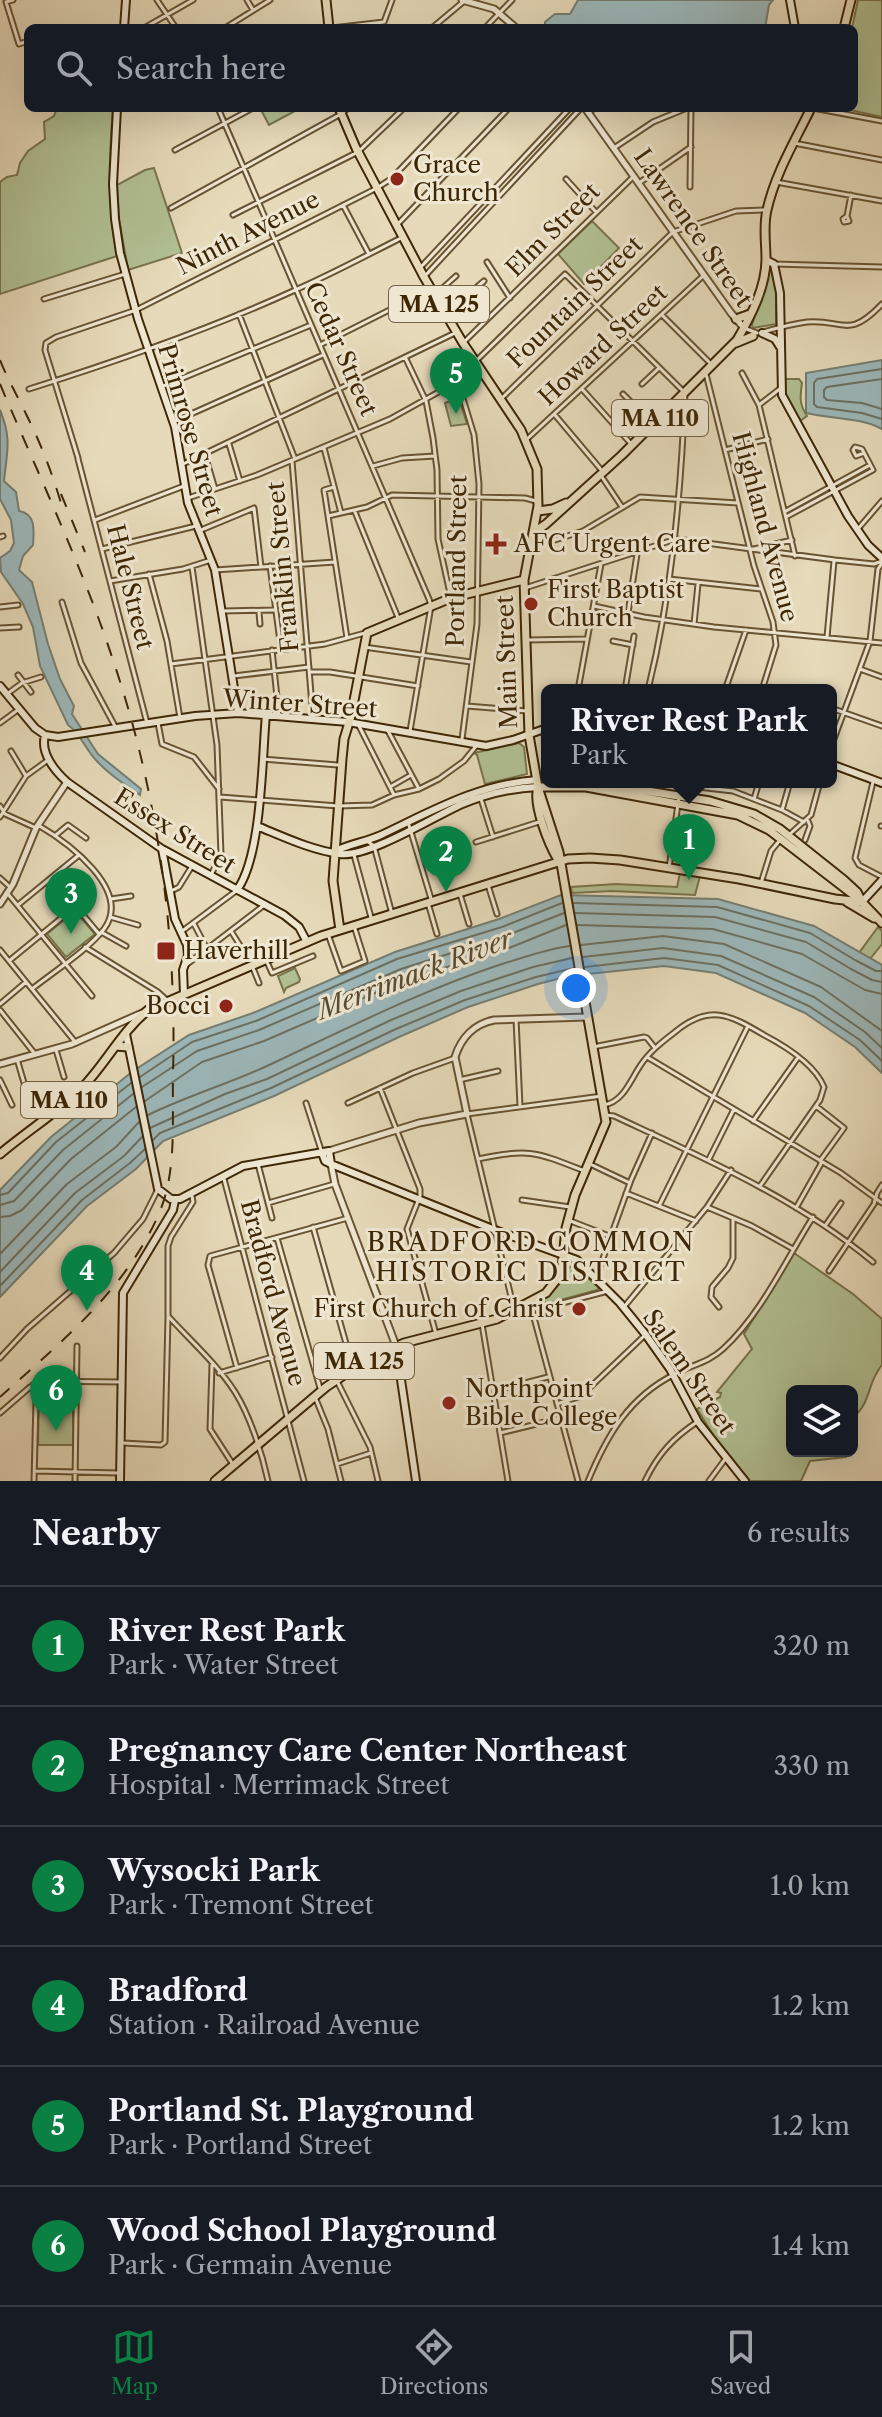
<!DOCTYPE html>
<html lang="en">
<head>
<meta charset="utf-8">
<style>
  body { margin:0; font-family:"Libre Caslon Text",serif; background:#20242c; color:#f1f3f6 }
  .controls { position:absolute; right:24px; bottom:24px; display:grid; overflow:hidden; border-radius:12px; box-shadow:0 8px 32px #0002 }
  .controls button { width:72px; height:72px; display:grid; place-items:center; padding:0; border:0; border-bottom:2px solid #363941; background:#171b24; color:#f1f3f6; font:40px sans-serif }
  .you { position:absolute; left:576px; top:988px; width:28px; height:28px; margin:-20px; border:6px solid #fff; border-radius:50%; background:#1a73e8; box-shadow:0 0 0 12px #1a73e833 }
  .badge { display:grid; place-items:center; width:52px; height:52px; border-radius:50%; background:#0b8043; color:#fff; font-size:26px; font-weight:700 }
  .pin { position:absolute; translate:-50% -66px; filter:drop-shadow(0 2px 4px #0008) }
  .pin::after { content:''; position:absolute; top:42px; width:28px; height:24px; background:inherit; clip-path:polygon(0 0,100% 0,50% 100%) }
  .popup { position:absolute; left:541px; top:684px; width:296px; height:104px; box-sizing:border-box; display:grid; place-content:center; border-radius:12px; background:#171b24; filter:drop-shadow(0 2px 6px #0005); font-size:26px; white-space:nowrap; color:#9ea1a6 }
  .popup b { font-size:30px; color:#f1f3f6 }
  .popup::after { content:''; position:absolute; left:50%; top:100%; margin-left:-16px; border:16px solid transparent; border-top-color:#171b24 }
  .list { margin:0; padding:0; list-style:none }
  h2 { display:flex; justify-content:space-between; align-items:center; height:104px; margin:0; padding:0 32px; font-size:34px }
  h2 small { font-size:26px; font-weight:400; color:#9ea1a6 }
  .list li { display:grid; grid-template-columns:52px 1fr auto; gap:24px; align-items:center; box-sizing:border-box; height:120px; padding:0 32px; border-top:2px solid #363941 }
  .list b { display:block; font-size:30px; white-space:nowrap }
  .list p { margin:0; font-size:26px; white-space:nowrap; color:#9ea1a6 }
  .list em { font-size:26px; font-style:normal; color:#9ea1a6 }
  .icon { flex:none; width:44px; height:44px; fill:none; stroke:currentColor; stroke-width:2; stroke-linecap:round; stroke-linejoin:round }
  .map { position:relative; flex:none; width:882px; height:1481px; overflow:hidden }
  .search { position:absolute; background:#171b24; box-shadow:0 8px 32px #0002; left:24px; right:24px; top:24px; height:88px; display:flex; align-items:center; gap:20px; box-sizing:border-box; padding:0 28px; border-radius:12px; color:#9ea1a6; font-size:30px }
  .sheet { height:824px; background:#171b24 }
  nav { display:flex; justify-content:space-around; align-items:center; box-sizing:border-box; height:112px; border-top:2px solid #363941; background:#171b24; font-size:22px; color:#9ea1a6 }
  nav a { display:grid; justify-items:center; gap:4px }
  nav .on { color:#0b8043 }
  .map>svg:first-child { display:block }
</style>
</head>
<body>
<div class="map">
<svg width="882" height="1481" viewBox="0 0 882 1481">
  <rect width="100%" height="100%" fill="#e6daba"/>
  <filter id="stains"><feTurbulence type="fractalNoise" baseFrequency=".0025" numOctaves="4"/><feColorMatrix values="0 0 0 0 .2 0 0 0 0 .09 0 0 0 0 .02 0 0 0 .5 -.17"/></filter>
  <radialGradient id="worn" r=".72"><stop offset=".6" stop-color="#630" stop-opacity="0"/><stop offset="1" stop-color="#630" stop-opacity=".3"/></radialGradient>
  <!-- green -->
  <path fill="#b1c093" stroke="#78744c" stroke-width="2" d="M858,0H882V117L841,108H854V28H852Z
    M57,108H113C109,158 107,206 117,256L0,294V182L7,177L17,175L20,163L28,151L45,139L44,122L54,116Z
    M260,108H299V109L269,125Z
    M154,168L182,253L128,270L119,219L117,185L145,170Z
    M592,221L619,248L584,284L558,254Z
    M770,266L776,290V324L753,328L752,325Z
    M785,379H799L802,383C800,397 799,404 807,416L800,421L785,394Z
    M459,398L467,424L451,426L445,403Z
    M519,743L524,747L527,774L485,784L477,755L474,753Z
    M680,873L700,876L695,895L612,891L572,893L571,887L616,884L677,887Z
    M75,911L95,934L66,957L47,934Z
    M878,927L882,931V944L870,959L859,953Z
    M295,968L300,979L299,982L286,988L284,992L278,976Z
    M794,1253L853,1294L882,1319V1365C866,1384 872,1403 852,1418V1391H792V1451H846V1457L810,1461L801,1481H750L717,1441L697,1409L720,1397L721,1393L717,1392L752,1349L744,1334Z
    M574,1265L599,1288L597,1290L546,1304L544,1300L562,1281L568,1268Z
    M39,1393H56V1400L73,1401V1445H38Z"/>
  <!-- water -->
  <path fill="#9cb8bb" stroke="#767e72" stroke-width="2" d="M578,0H773L769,5L765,28H545V22L555,14H570Z
    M882,360V429C859,417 831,419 806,413V373Z
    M0,410C12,439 7,451 4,481L16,492L19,511C36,514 34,530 33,545L23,556L19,570L32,582L48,644L60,679L74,706L72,714L98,754L141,789L140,795C124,784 108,774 95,759C85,748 80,733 68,725L40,666L33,627L23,604L1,572L0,558L10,551L14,543L11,520L0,499Z
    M561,895L718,899L814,926L882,965V1073L855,1047L805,1013L716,973L664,966L569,976L538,984L468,1007L399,1037L274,1096L163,1141L136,1169L87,1206L0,1297V1190L51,1137L133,1071L189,1035L253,1013L395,952L499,919Z"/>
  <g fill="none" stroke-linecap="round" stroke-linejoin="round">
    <!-- shore -->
    <path stroke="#6d7060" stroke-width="2" d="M882,369L817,379L814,383V404L817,407L862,413L882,419
      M882,379L827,387L824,390V397L827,400L862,403L882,409
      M573,903L717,907L810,933L855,960L876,971H882
      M575,913L715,917L806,942L851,969L872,980L882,982
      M577,925L713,929L802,954L865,990L882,994
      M581,945L663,936L724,944L821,987L882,1031
      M583,957L663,948L721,956L814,997L865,1032L882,1048
      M585,967L664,958L718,965L809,1006L860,1040L882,1061
      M140,1077L192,1042L256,1021L397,959L502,927L562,903
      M142,1087L197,1051L259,1030L401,969L505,936L564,913
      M145,1101L202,1062L264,1041L405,980L509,948L566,925
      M148,1115C187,1096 228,1084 267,1066C344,1030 418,992 499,965C522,958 546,949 570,946
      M150,1128L225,1094L267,1079L391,1020L461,991L533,967L572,958
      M153,1140L160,1133L271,1088L396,1029L465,1000L536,977L574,968
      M0,1195L8,1193L56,1142L131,1083
      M0,1205L14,1201L63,1150L133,1094
      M0,1217L10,1216L22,1210L71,1159L136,1107
      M0,1254L67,1184L116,1147L139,1122
      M0,1272L75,1193L124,1156L142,1137
      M0,1286L82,1200L130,1163L145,1149"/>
    <defs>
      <path id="minor" d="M13,0L6,2L19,44L25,42
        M157,0L176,28
        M247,0L253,10
        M144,28L193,0
        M225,28L270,0
        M332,28L384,22L392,0
        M432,28L463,2
        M485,28L512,0
        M218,108L429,599L431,606L410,731
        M813,108L882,121
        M588,113L595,108
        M794,143L882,160
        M614,148L653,122L687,108
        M175,150L253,108
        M566,179L596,212
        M776,182L882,201
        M639,183L691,147
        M690,187L691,108
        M343,205L369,254
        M171,208L341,114L348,108
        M233,215L358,152L404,108
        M847,216L849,221L844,222L843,219L847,216L851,195
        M397,225L509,108
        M487,262L510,298
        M774,264L882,267
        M420,268L570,108
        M424,277L581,108
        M437,293L456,276
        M44,299L125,274
        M448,312L484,281
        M239,314L295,459
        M662,315L710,363
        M744,328L757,333
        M763,332C777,328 792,324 807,322C844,319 848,340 882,304
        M463,343L634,176
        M320,345L431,289
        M405,357L426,401L433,438L437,470L438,539L451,598
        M476,361L565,274L685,393C681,493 672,592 648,690
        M742,373L759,405L795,556
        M706,374L754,566L773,622L776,645L762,690
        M458,382L474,435L479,484L477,624L462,739
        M642,384L659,368
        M161,387L311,325
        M29,389C118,361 208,330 293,291C330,275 367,255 403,237
        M582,389L632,445
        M623,394L653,424
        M501,399L673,232L736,211L765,210
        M759,405L781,388
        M555,415L603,472
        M173,422L323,355
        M526,440L704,275
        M229,444L240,481
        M324,448L341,513
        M725,450L768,439
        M205,455L215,489
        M78,458L45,350L46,343L56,337L136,310L377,188L391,179L459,108
        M78,459L147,723
        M292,461L313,718
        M181,465L455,333
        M373,466L402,458L435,456
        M602,477L622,507
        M334,487L324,490L347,638
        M188,498L257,475L390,419L480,369
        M786,511L870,465
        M355,512L399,620
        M328,516L367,507L392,495L525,498L536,501
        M786,517L873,470L862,449L855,447L853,450L856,456L864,453
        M95,520L184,486
        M201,530L254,508L261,567
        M857,530L882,501
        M0,537L3,536
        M530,546H536L583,531L640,497L738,503
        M102,549L196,526
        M754,549L792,540
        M270,566L281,649
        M192,567L217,745L221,854L211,875
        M215,570L335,562
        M149,574L167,641L180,718
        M669,579L761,589
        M110,581L183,569L208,561
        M525,588L676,539L835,560L874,564L882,561
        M62,602L81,663L116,728
        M594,606L644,617L714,627L882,643
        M0,607L18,605
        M223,611L274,610
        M259,612L260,624
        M628,613L637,554
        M694,624L698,584
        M0,628L19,627
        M827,637L834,561
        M526,640L586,639
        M613,641L633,645
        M364,647L471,662
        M272,650L279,716
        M171,664L325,644L365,633
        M860,669L882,677
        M311,672H330L418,686
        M18,675L31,692
        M234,676L309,667
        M578,690L601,564
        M625,690L634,636
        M725,690L746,630
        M7,694L22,683L41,677
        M467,706L527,711
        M831,708L882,726
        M0,723L19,709
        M158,723L162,744L194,757L219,789
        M358,724L394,795
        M387,729L419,789
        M831,747L870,641L878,569L882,563
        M11,751L26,776
        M262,759L338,765
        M654,782L733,791L782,810L804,822
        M873,782L855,858L859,865L882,877
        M390,787L411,775
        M220,797L338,806L372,805L394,795L419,789L439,779L464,761L477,745
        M481,799L493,837
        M754,799L759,782
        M0,806L5,814L36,828
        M782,810L790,782
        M0,817L26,776L48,760
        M408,822L432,902
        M881,826H882
        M790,834L811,815L820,782
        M56,835L68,825L86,838
        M805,840L810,826L808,821
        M367,841L374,846L392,914
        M476,842L539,822
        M354,855L372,921
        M669,868L679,797
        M0,878L11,888
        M53,879L99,934
        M761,883L771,851L780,840
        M488,885L497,914
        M169,892L179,887L192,866
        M8,894L92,996
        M460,894L469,924
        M111,899L131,896
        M428,903L437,934
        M18,905L79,855
        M110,917L138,925
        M194,924L207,949
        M231,931L241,947
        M101,932L126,946
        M181,932L236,891
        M329,937L341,971L365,961L354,926
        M85,947L158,992L168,1001
        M0,950L76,1043
        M9,961L76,906
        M267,962L272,973L313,956
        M186,965L263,906
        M253,968L259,983
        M32,989C53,972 88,950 104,929C133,890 67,842 38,825
        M182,995L187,1011
        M0,1004L26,982
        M0,1010L35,1054
        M516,1019L520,1106
        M593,1047L644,1037L647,1038L655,1048
        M56,1050L64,1077
        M647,1057L841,1173L882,1203
        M17,1059L27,1093
        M0,1080L12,1105
        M459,1080L498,1071
        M380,1088L420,1189V1196L407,1229L436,1334
        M306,1103L322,1153
        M348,1103L413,1073L455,1058
        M604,1105C623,1102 630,1081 640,1066C649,1052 662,1042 675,1032C709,1004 729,1014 764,1035C785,1046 815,1065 824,1087L820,1100L760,1186
        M816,1106L844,1128L820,1161
        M606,1115L614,1116C704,1158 796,1198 873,1262
        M753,1121L797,1059
        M478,1159C528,1148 536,1152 582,1170
        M709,1159L734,1109
        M258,1164L272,1218
        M590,1164L630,1183
        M224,1179L304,1481
        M626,1193L696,1221
        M192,1196L193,1202L171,1237L168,1246V1316C190,1340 217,1364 235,1392C250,1416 262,1453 268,1481
        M522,1200L570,1207
        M268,1203L334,1184
        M659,1206L748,1026
        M707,1207L752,1226L793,1249
        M796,1208L822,1162
        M568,1220L609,1236
        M825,1226L841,1203
        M313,1227L353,1368
        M277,1238L320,1388
        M829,1271L874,1204L877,1193L882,1185
        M596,1278L631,1180L652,1133
        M537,1299L544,1307H547L608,1291
        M530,1303L578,1481
        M624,1307L707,1207L731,1170
        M719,1307L711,1297L712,1287L728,1268L733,1258V1218
        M514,1309L467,1114L602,1096
        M482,1324L508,1481
        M0,1358L27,1329L114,1253L143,1219L157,1191
        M212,1365L210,1429L232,1463
        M237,1368L208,1265L210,1256L348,1218
        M219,1373L272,1357
        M337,1381L370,1447L378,1481
        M33,1385L36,1400L34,1481
        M494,1391L548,1377
        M315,1397L328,1429L341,1481
        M557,1404L581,1396L644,1336
        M0,1413L30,1387L41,1381L120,1382
        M500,1433L561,1418
        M123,1443L161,1445L165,1442L168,1317
        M337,1464L371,1453
        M35,1471L119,1473
        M75,1481L77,1346
        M588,1481C607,1435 629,1397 675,1374C692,1365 709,1362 723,1349C762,1313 785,1261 813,1217
        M645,1481C658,1454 673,1438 697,1422
        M709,1481L726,1458"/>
      <path id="tertiary" d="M462,0L494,9L516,28
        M585,108L731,313L744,328
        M0,904L13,884L36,828L67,782
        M0,1064L72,1044L142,1013
        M329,1151L419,1123L467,1114L455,1057C461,1038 474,1024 494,1020L586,1017
        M331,1164L335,1184L396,1346"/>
      <path id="secondary" d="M790,0L795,28
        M124,28L126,0
        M117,108L113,184L115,219L120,253L138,319L175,427L188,503L215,570L238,713
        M766,260L774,264L780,293L782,395L848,516L868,545L882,558
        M762,333L775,339L780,347
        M0,686L35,728L45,735L58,737L195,716L238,713L348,722L486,746L513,740L547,728
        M45,735C40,753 54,770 67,782L162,849L284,915L299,927L307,942
        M831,764L882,783
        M257,826C284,837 311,850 340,854C367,858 432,818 460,805C484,795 511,788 538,787
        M162,849L175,919L187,945L188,955L183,970L184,994
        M334,852C348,844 366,842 381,835C432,811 478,784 537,780
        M237,890C262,856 262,758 266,714
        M862,902L882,880
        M126,1034L158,1189L171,1199H180L243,1166L329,1151L331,1164
        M322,1153L325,1161L331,1164L495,1230L577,1260L620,1303L646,1335L670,1369L698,1422L745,1481
        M396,1346L416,1481
        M120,1481L123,1293L173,1210L175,1200"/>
      <path id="primary" d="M326,0L329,28
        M844,28L851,0
        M736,319L750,314
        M736,343L753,336
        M538,511L553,509L566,503
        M533,533L546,524L622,455L737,340C751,316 766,287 766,259C766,243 763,226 767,210C775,174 795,141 811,108
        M591,782L710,801L754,814L780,829L844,880L857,892L862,902L882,923
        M538,787H586L738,815L769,830L860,900
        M538,787C532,804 549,845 558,860
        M847,902L874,918
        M340,930L333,881L342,759L344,739L351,716L367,633L451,598L524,580
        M116,1046L128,1047
        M0,1154C27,1131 58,1112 83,1087C106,1063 122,1031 148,1010L321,936L568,859L590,858L620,860L739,879L835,899L862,902
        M215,1481L326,1387L368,1359L404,1343L497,1319L546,1293L557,1279L562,1268L566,1228L575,1195L606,1122L559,852L538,787L529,735L524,580L538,506L537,469L521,430L463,343L424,277L356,148L339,108"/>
    </defs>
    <!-- minor casing -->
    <use href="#minor" stroke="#685432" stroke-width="7"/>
    <!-- tertiary casing -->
    <use href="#tertiary" stroke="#685432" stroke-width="9"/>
    <!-- secondary casing -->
    <use href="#secondary" stroke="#3e2705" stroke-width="10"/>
    <!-- primary casing -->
    <use href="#primary" stroke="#3e2705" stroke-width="11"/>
    <!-- minor -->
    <use href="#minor" stroke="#efe7d2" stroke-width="3"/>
    <!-- tertiary -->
    <use href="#tertiary" stroke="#efe7d2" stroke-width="5"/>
    <!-- secondary -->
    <use href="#secondary" stroke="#efe7d2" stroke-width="6"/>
    <!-- primary -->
    <use href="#primary" stroke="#e6daba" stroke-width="7"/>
    <!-- rail -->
    <path stroke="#3e2705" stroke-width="2" stroke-dasharray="14 14" stroke-linecap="butt" d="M0,360C8,380 18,397 27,416C41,444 52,473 61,503
      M0,384C39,476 83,568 114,663C158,794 177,936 173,1074C172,1118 177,1170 160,1211C128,1288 60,1343 0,1397
      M61,494L85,552"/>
  </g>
  <!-- markers -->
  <g fill="#8f2418" stroke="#efe7d2" stroke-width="3">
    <circle cx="397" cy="179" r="8"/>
    <path d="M492 532h8v8h8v8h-8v8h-8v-8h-8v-8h8z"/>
    <circle cx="531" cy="604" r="8"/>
    <rect x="156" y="941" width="20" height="20" rx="4"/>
    <circle cx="226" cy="1006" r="8"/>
    <circle cx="579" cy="1309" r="8"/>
    <circle cx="449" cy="1403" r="8"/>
  </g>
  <g text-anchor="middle" stroke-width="6" stroke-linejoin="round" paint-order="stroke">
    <!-- shield labels -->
    <g fill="#efe7d2" stroke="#736142" stroke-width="2">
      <rect x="389" y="286" width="100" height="36" rx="6"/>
      <rect x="612" y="400" width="96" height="36" rx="6"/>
      <rect x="21" y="1082" width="96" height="36" rx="6"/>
      <rect x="314" y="1343" width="100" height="36" rx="6"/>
    </g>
    <g font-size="22" font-weight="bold" fill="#3e2705">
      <text x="439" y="312">MA 125</text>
      <text x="660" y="426">MA 110</text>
      <text x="69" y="1108">MA 110</text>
      <text x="364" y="1369">MA 125</text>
    </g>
    <!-- poi labels -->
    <g font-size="24" fill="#3e2705" stroke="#efe7d2" text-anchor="start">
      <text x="413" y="173">Grace<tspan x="413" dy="28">Church</tspan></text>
      <text x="514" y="552">AFC Urgent Care</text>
      <text x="547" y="598">First Baptist<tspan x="547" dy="28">Church</tspan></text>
      <text x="184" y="959">Haverhill</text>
      <text x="210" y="1014" text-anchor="end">Bocci</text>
      <text x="563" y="1317" text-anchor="end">First Church of Christ</text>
      <text x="465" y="1397">Northpoint<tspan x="465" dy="28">Bible College</tspan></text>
    </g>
    <!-- street labels -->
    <g font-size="24" fill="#3e2705" stroke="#efe7d2">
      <text transform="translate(693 228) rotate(55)" y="8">Lawrence Street</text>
      <text transform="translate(553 230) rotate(-45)" y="8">Elm Street</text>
      <text transform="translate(248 233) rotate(-27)" y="8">Ninth Avenue</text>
      <text transform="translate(575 302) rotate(-44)" y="8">Fountain Street</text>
      <text transform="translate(603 345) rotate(-43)" y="8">Howard Street</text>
      <text transform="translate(341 349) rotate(66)" y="8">Cedar Street</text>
      <text transform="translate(190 430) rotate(74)" y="8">Primrose Street</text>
      <text transform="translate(765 527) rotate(75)" y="8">Highland Avenue</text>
      <text transform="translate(457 561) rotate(-89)" y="8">Portland Street</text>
      <text transform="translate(283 567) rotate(-95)" y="8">Franklin Street</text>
      <text transform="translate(130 587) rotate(76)" y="8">Hale Street</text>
      <text transform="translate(507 662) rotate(-92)" y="8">Main Street</text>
      <text transform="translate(300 704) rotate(4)" y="8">Winter Street</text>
      <text transform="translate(175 831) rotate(32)" y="8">Essex Street</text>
      <text transform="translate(273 1293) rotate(75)" y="8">Bradford Avenue</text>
      <text transform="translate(689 1372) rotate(56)" y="8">Salem Street</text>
    </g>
    <!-- water labels -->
    <g font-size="26" font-style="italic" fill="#564b32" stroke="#efe7d2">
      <text transform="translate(415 974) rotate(-21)" y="9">Merrimack River</text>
    </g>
    <!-- neighbourhood labels -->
    <g font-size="26" letter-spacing="2" fill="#3e2705" stroke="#efe7d2">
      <text x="531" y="1251">BRADFORD COMMON<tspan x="531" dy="30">HISTORIC DISTRICT</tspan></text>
    </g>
  </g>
  <rect width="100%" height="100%" filter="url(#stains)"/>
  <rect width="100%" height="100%" fill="url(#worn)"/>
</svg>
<div class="controls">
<button><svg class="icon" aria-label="layers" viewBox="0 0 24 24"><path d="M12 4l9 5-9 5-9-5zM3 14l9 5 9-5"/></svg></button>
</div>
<div class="you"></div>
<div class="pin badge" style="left:689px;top:880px">1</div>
<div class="popup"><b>River Rest Park</b>Park</div>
<div class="pin badge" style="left:446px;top:892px">2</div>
<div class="pin badge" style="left:71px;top:934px">3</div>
<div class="pin badge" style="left:87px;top:1311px">4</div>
<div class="pin badge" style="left:456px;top:414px">5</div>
<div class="pin badge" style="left:56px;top:1431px">6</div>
<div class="search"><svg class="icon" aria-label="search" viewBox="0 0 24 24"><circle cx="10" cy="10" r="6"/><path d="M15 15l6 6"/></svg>Search here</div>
</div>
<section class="sheet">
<h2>Nearby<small>6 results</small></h2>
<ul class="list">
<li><span class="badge">1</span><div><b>River Rest Park</b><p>Park · Water Street</p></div><em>320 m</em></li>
<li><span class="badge">2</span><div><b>Pregnancy Care Center Northeast</b><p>Hospital · Merrimack Street</p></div><em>330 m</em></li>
<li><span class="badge">3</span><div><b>Wysocki Park</b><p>Park · Tremont Street</p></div><em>1.0 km</em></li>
<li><span class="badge">4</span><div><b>Bradford</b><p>Station · Railroad Avenue</p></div><em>1.2 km</em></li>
<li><span class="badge">5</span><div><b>Portland St. Playground</b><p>Park · Portland Street</p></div><em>1.2 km</em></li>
<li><span class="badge">6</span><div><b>Wood School Playground</b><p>Park · Germain Avenue</p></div><em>1.4 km</em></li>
</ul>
</section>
<nav>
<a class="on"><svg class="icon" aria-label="map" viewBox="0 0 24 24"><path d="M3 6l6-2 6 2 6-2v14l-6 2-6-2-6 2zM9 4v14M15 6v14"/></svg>Map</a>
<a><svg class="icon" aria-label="directions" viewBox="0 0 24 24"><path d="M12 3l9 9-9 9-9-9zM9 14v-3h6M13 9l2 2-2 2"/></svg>Directions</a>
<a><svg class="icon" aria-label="saved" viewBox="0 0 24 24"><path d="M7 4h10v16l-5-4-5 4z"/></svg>Saved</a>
</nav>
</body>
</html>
